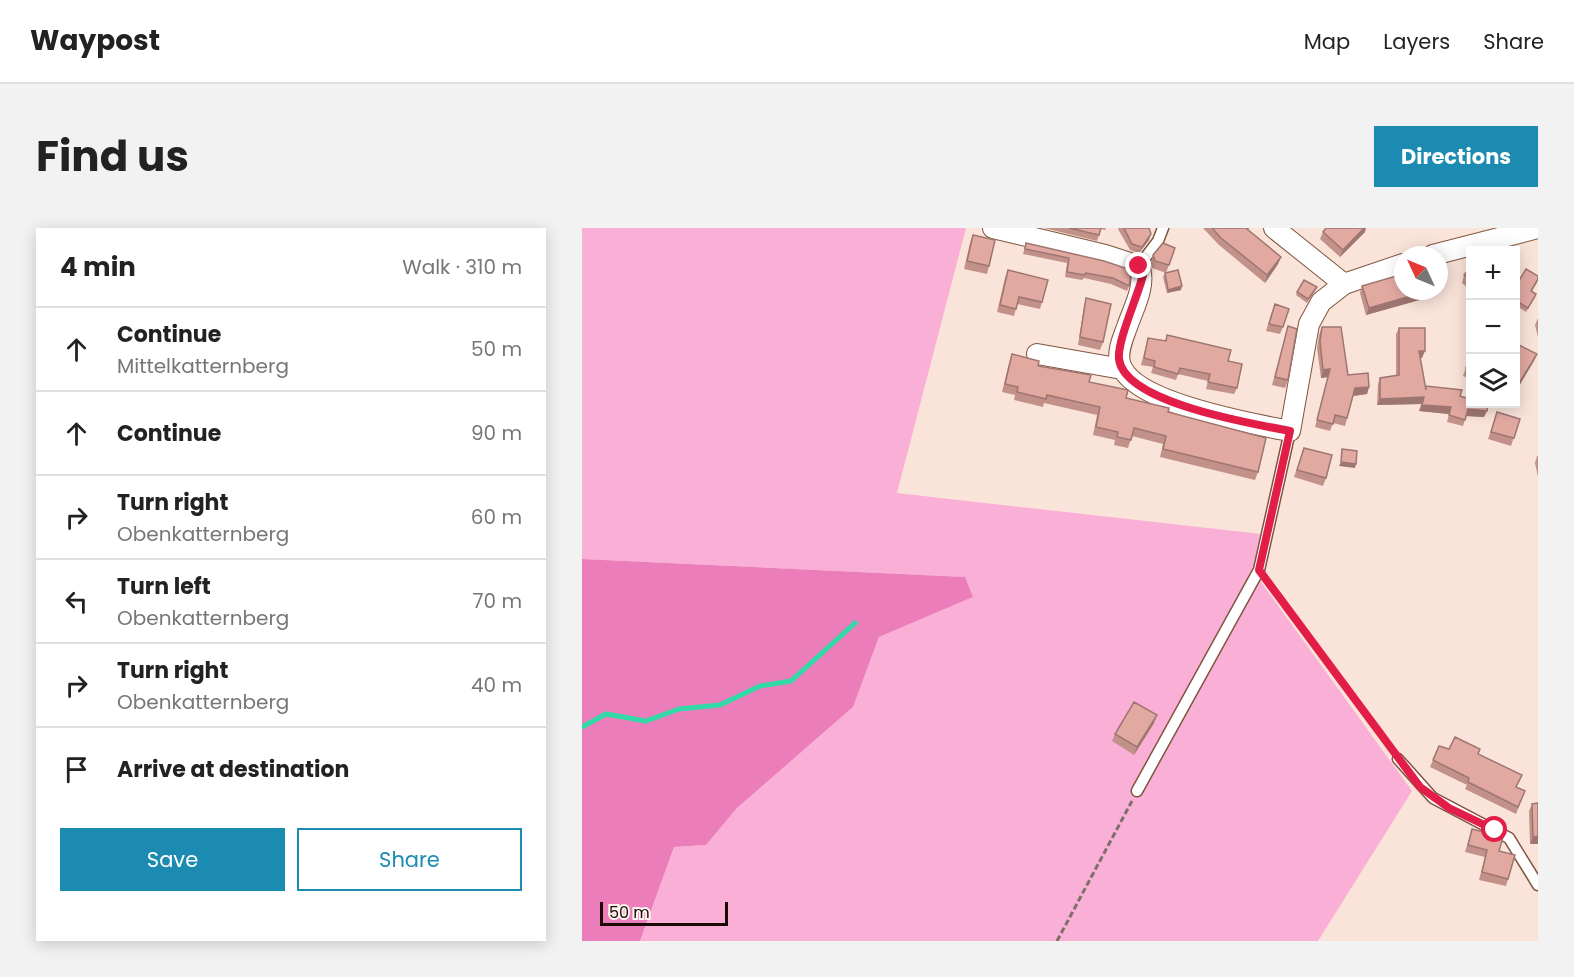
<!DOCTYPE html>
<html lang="en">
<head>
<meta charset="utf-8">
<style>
  body { margin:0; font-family:Poppins,sans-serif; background:#f2f2f2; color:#222 }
  .controls { position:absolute; right:18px; top:18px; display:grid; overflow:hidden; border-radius:0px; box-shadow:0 3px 15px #0003 }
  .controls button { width:54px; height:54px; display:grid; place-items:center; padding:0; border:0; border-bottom:2px solid #e0e0e0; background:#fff; color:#222; font:30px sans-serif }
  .compass { position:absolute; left:812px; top:18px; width:54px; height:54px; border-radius:50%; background:#fff; box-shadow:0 3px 15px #0003; rotate:314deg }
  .scale { position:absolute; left:18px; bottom:15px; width:128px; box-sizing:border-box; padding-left:6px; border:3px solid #1b0a03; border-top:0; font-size:16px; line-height:21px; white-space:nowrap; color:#1b0a03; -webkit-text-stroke:4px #fff4ef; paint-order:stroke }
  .stop { position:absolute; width:18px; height:18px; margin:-14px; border:4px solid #e11d48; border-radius:50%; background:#fff }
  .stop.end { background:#e11d48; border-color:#fff; box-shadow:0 2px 6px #0008 }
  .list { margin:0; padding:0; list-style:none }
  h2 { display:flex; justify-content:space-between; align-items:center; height:78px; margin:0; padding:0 24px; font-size:26px }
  h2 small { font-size:20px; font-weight:400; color:#767676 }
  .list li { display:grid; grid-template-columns:39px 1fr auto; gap:18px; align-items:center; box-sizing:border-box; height:84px; padding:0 24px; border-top:2px solid #e0e0e0 }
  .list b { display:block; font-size:22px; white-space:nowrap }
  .list p { margin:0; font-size:20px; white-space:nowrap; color:#767676 }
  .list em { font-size:20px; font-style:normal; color:#767676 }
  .actions { display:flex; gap:12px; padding:18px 24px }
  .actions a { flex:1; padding:14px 0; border:2px solid #1c8bb1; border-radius:0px; text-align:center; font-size:21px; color:#1c8bb1 }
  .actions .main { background:#1c8bb1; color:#fff }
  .icon { flex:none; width:33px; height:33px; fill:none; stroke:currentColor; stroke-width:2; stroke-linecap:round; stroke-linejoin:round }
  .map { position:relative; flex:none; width:956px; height:713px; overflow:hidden; border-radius:0px }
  header { display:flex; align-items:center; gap:36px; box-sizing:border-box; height:84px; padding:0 30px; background:#fff; border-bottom:2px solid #e0e0e0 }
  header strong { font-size:28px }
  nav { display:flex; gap:33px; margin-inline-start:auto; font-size:21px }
  .intro { display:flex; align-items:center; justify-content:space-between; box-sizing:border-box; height:144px; padding:0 36px }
  h1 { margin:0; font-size:42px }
  .button { padding:15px 27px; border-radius:0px; background:#1c8bb1; color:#fff; font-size:21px; font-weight:700 }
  main { display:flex; gap:36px; padding:0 36px }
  aside { flex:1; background:#fff; border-radius:0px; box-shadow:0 3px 15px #0003 }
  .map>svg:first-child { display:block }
</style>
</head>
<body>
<header>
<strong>Waypost</strong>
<nav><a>Map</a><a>Layers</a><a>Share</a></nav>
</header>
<div class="intro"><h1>Find us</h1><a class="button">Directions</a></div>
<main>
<aside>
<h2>4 min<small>Walk · 310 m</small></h2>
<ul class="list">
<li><svg class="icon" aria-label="ahead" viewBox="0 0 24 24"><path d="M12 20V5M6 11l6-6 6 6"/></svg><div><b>Continue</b><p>Mittelkatternberg</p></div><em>50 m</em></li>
<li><svg class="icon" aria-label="ahead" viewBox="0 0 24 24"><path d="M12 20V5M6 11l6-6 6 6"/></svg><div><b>Continue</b></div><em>90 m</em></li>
<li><svg class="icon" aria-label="right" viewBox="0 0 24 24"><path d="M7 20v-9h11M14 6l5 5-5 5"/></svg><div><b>Turn right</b><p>Obenkatternberg</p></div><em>60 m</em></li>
<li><svg class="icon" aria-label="left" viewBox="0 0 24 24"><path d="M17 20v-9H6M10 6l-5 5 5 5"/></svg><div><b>Turn left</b><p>Obenkatternberg</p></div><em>70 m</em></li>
<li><svg class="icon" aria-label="right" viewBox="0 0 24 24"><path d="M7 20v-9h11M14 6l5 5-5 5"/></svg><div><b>Turn right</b><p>Obenkatternberg</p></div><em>40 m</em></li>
<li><svg class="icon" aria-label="arrive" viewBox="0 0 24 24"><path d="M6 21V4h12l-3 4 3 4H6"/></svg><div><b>Arrive at destination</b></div></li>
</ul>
<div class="actions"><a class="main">Save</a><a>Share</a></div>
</aside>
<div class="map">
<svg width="956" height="713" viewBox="0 0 956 713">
  <rect width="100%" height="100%" fill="#fae4da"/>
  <!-- green -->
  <path fill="#fab0d6" d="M0,0H384L315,265L679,306L671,343L830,563L736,713H58L92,619L124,617L155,580L271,479L297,409L391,369L382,349L0,331Z"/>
  <!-- forest -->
  <path fill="#eb7dba" d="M0,331L383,349L391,369L297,409L271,479L155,580L124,617L92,619L58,713H0Z"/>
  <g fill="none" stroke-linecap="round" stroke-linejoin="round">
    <!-- stream -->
    <path stroke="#31d9a7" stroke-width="5" d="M0,499L24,486L64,493L97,481L138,477L178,458L209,453L273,395"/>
    <defs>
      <path id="lane" d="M557,38L576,13L581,0
        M816,531L851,570L927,610L956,657
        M555,563L677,342L708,203"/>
      <path id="street" d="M411,0L523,27L557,38C565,57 551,81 545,99C541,110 535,123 538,135C549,175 671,196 708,203L727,96L739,74L762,56
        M692,0L762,56L821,36
        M851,27L956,0
        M455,126L540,141"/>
    </defs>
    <!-- lane casing -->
    <use href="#lane" stroke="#80543d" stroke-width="13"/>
    <!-- street casing -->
    <use href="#street" stroke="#80543d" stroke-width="22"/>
    <!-- path -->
    <path stroke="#816e66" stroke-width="3" stroke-dasharray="6 3" stroke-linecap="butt" d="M685,354L808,520
      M475,713L550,573"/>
    <!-- lane -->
    <use href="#lane" stroke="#fff" stroke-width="10"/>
    <!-- street -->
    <use href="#street" stroke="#fff" stroke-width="20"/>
  </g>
  <!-- wall -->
  <path fill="#c2918a" d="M462,0H524L523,2L519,1L515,13Z
    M537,0H567V12L557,25L548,22L536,1Z
    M621,0H667L666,2L699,29L696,36L683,55L637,17Z
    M741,4H783L758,29L738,11Z
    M391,7L407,38L405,46L382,41L388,15Z
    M444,15L522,33L547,58L545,63L529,56L502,50L500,52L483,49L485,35L441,26Z
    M593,20L584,45L599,62L585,65L581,49L583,45H584L570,40L569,35L571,27Z
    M888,40V62L880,55L882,47Z
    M426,42L460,74L458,81L435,76L432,88L415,84L423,50Z
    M956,53L950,63L954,66L953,70L944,84L933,77V59Z
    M780,58L848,69L784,87L778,65Z
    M735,59L733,63L725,75L714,67L715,64Z
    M504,70L521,114L518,122L496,117L502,78Z
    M690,83L701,99L698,106L684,103Z
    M956,90V109L953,97Z
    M706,98V152L703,160L690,157Z
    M740,99L766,147L787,159L785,166L771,168L763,198L751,195L748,203L733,199L746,149L739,150L735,120L737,107Z
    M817,100L840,130H838L843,161L878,168L902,189L884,188L881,198L865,194L867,186L837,183L839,176L795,177L796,156L798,150L814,147V106Z
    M585,107L646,133L655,160L652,166L624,161L626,153L596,146L594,152L569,145L571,139L559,137L566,110L583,113Z
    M430,126L456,138L507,154L544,170L586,184L676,244L673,252L578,229L581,216L550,208L546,220L532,217L533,212L511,207L515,187L462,175L461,179L432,172L433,167L420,164L427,135Z
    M888,127V151L881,148Z
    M915,184L938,191L929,218L906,211Z
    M722,220L744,250L741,258L712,249Z
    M955,228H956V249L953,235Z
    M572,495L552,527L530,513L533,506Z
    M867,521L896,526L935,559L943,563L934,586L883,561L885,557L848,539L851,532Z
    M950,576L956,616H948L947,583Z
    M890,601L917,623L926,651L924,658L897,652L903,629L883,624Z"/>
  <!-- shaded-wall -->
  <path fill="#9e7671" d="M782,0H784L783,4L758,29L761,22Z
    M569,6L567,12L557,25L560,19Z
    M699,29L696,36L683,55L685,47Z
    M600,58L599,62L585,65L586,62Z
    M846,63H853L848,69L784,87L787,80Z
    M837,123H843L840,130H835Z
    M955,126L952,133L933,165V162Z
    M748,141L746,149L739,150L741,142Z
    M787,159L785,166L771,168L773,160Z
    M842,169L839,176L795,177L798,171Z
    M840,177L869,179L867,186L837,183Z
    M886,181L905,183L902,189L884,188Z
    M759,234L774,236L773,240L757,238Z
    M575,487L572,495L552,527L555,519Z
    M956,608V616H948L951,609Z"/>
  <!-- building -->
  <path fill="#e2a9a1" stroke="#9e7671" stroke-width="1.5" d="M487,0H519L517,7Z
    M542,0H567L569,6L560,19L550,16Z
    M630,0H666L665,1L699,29L685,47L639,10Z
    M744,0H782L761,22L741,4Z
    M391,7L413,12L407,38L385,33Z
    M444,15L522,33L549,42V47L547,58L531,50L504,45L502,47L485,44L487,30L443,21Z
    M581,15L593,20L587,37L573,33L571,27Z
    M888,40V52L882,47Z
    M944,41L956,48V51L949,63L954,66L946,80L933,72V59Z
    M426,42L466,52L460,74L437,69L434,81L418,77Z
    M596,42L600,58L586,62L583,45Z
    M821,46V63H846L787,80L780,58Z
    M722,52L735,59L726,71L715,64Z
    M504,70L529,76L521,114L498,109Z
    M693,76L707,81L701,99L687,96Z
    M706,98L715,101L706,152L693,149Z
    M740,99H759L766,147L786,145L787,159L773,160L765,190L753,187L751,196L735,192L748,141L741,142L738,113Z
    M817,100H843V123H837L844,162V158L880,162L878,168L888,171V176H906L905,183L886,181L883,192L867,187L869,179L840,177L842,169L798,171V150L817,147Z
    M585,107L649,122L646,133L660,136L655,160L626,154L628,146L598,140L596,146L572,139L573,133L562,130L566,110L584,113Z
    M933,115L955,126L933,162Z
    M430,126L457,133L456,138L509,147L507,154L546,162L544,170L587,180L586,184L684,210L676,244L581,221L584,208L552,200L549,212L535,209L536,204L514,199L518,179L465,167L464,171L435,164L436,159L423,156Z
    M888,127V142L884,140Z
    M915,184L938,191L932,210L909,204Z
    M722,220L750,227L744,250L715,242Z
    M760,221L775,223L774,236L759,234Z
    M552,474L575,487L555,519L533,506Z
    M873,509L898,521L896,526L940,547L934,559L943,563L936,579L886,554L887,550L851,532L857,518L867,521Z
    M956,575V608L951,609L950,576Z
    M890,601L921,609L917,623L933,627L926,651L900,644L905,622L886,617Z"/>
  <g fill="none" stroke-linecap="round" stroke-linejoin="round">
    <!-- route -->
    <path stroke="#e11d48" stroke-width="8" d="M557,38L561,47C556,68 535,113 537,131C542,175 672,196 708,203L677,342L838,559L867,580L913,602"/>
  </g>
</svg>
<div class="controls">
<button>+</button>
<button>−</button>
<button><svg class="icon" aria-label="layers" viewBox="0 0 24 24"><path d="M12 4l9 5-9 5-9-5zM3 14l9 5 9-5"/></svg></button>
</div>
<svg class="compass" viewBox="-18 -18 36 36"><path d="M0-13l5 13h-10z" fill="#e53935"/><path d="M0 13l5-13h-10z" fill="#767676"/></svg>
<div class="scale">50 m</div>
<div class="stop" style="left:913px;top:602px"></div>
<div class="stop end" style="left:557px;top:38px"></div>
</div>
</main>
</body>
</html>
